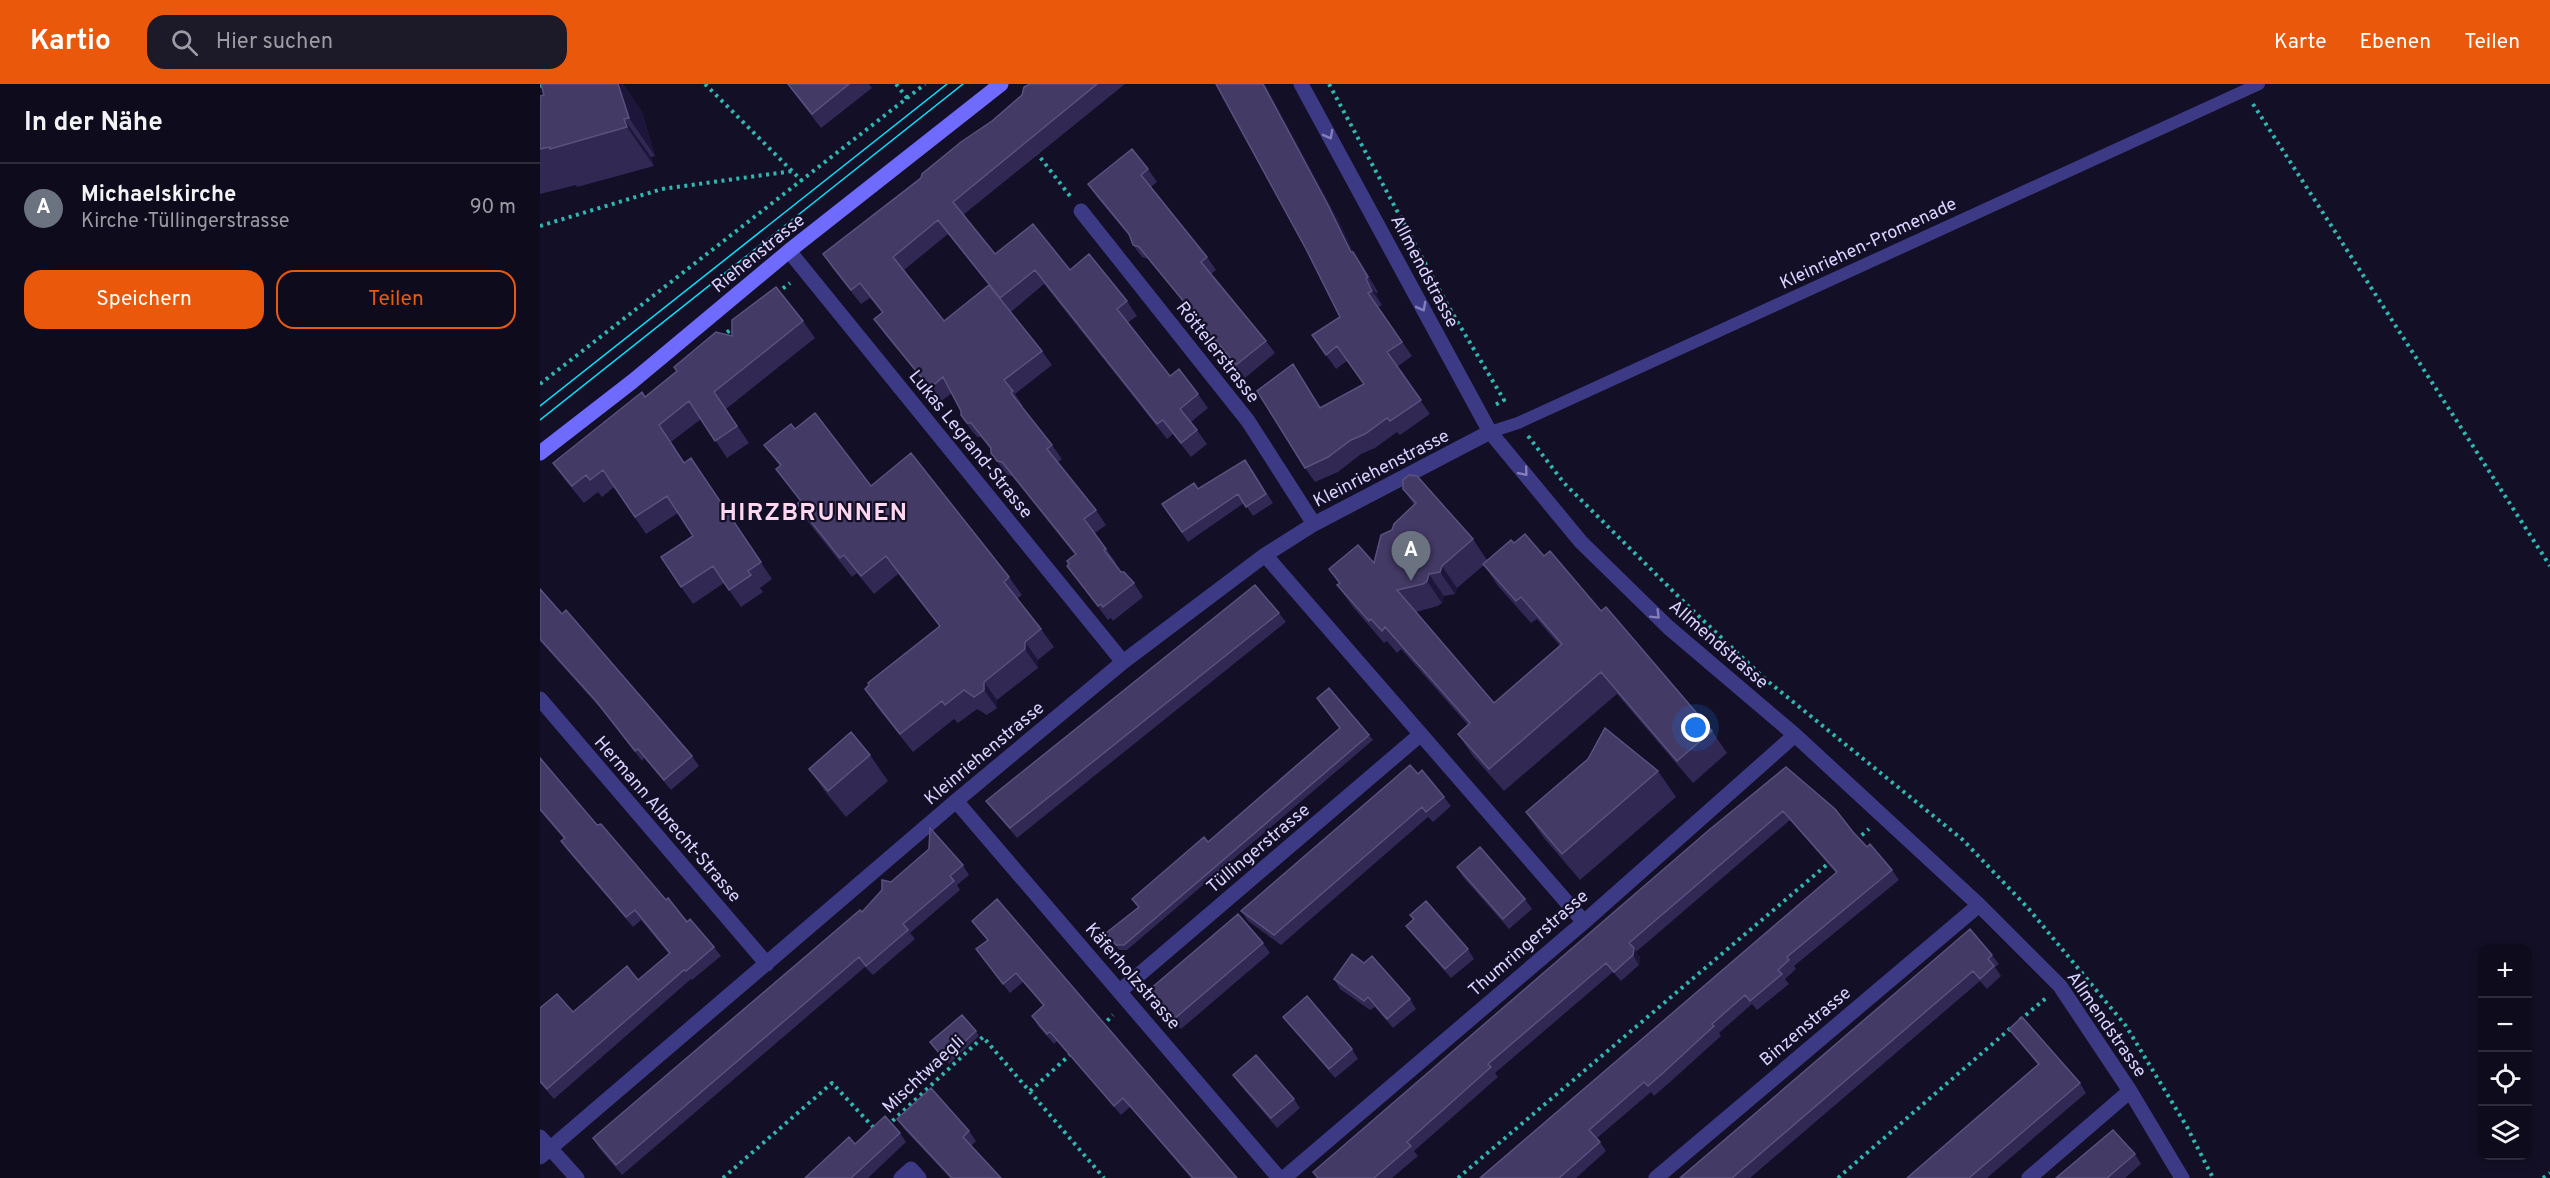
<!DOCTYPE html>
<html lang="de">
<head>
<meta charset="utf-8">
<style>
  body { margin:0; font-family:Overpass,sans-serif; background:#1c1929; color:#f1f3f6 }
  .controls { position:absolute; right:18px; bottom:18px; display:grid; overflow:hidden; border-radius:12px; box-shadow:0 3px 9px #0003 }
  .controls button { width:54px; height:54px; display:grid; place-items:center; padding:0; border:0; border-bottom:2px solid #2e2b3b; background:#0e0b1c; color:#f1f3f6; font:30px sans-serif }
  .you { position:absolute; left:1156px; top:644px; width:21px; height:21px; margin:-15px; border:4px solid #fff; border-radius:50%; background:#1a73e8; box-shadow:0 0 0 9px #1a73e833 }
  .badge { display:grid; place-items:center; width:39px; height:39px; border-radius:50%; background:#ea580c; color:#fff; font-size:20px; font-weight:700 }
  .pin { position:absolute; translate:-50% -50px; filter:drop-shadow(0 2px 3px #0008) }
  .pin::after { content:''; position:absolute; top:32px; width:21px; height:18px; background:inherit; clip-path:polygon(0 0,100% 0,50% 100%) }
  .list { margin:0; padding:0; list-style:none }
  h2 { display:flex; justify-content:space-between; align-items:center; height:78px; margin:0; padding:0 24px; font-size:26px }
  h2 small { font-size:20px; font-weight:400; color:#9b9ba3 }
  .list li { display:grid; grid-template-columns:39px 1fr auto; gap:18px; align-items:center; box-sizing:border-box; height:90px; padding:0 24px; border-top:2px solid #2e2b3b }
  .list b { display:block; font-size:22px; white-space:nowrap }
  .list p { margin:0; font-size:20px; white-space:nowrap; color:#9b9ba3 }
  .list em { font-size:20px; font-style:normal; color:#9b9ba3 }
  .actions { display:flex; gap:12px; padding:18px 24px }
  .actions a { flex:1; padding:14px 0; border:2px solid #ea580c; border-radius:18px; text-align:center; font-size:21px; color:#ea580c }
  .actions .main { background:#ea580c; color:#fff }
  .icon { flex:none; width:33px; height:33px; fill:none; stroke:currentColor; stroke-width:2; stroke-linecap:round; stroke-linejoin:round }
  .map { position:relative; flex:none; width:2010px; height:1094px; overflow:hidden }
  header { display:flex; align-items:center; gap:36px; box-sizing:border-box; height:84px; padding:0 30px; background:#ea580c; color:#fff }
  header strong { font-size:28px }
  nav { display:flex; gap:33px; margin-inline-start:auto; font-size:21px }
  .search { width:420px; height:54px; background:#1c1929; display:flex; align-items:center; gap:15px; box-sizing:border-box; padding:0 21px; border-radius:18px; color:#9b9ba3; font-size:22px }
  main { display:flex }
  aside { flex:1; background:#0e0b1c }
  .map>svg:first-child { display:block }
</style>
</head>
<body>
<header>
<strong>Kartio</strong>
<div class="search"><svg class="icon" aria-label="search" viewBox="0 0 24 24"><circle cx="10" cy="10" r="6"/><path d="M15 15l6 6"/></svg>Hier suchen</div>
<nav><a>Karte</a><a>Ebenen</a><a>Teilen</a></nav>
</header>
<main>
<aside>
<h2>In der Nähe<small></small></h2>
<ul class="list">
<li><span class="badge" style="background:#6b7280">A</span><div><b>Michaelskirche</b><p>Kirche · Tüllingerstrasse</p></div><em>90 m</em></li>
</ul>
<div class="actions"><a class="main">Speichern</a><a>Teilen</a></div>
</aside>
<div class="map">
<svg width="2010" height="1094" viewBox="0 0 2010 1094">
  <rect width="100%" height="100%" fill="#130f26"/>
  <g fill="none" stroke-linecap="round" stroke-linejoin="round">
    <!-- path -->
    <path stroke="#2fb8b0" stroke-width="4" stroke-dasharray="3 4.5" stroke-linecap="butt" d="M165,0L262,97
      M356,0L367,14
      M789,0L907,220L964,316L955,321
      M0,2L7,0
      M1713,20L2010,482
      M496,68L530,112
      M0,142L122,105L253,87
      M237,209L250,199
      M181,253L194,243
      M0,300L385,0
      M988,352L1024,399L1148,522L1225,595L1423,756L1488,824L1586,942L1647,1043L1673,1094
      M1316,756L1329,745
      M1480,936L1506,914
      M562,942L573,931
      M490,1007L532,969
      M347,1042L443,953L564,1094
      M183,1094L292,999L335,1045
      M918,1094L1290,778
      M1298,1094L1472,943
      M2003,1094L2010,1089"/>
    <!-- lane -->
    <path stroke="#3d3a85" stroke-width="12" d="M950,348L978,339L1719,0"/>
    <!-- street -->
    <path stroke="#3d3a85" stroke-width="15" d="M761,0L950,348L1041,458L1128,543L1255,651L1439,821L1520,902L1590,1007L1642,1094
      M541,127L708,337L774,440
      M249,167L583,578
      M725,471L1044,838
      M0,615L227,880
      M416,717L739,1094
      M580,907L881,650
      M0,1053L37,1094
      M0,1073L416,717L583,578L725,471L774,440L950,348
      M361,1094L371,1085L379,1094
      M744,1094L1044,838L1255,651
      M1116,1094L1439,821
      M1489,1094L1590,1007"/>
    <!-- secondary -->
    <path stroke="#6f6bff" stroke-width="15" d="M0,369L93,297L249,167L461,0"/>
    <!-- tram -->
    <path stroke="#00e5ff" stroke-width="1.5" d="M0,322L407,0
      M0,336L423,0"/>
  </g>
  <!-- wall -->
  <path fill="#312854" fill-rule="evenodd" d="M1,0H83L102,28L115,72L111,73L114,82L37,103L36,101L0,110V12L4,11Z
    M247,0H329L332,4L281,44Z
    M490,0H585L423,131L455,170L530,186L587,217L597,232L587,239L630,292L658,310L668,324L651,338L667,360L651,373L633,350L627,355L504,200L471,228L502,267L512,281L475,310L483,322L482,323L512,361L522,375L517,379L556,426L566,441L555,449L576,479L575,480L581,488L594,499L603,513L573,537L571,534L568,536L527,482L535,471L472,392L467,391L451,369V366L441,353H437L431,346L421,331V327L412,309L400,318L344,249L334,235L342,229L330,214L321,220L293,185L283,170L452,37L482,11ZM408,150L449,201L404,237L364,186Z
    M608,85L617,98L611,103L667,173L676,186L671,190L726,257L735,269L705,294L608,175L602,173L593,161L591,154L557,113L548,100Z
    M797,133L815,171L823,182L838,208L836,209L842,221L838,223L872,272L857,283L890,330L860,351L857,348L835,364L821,370L798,388L775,398L765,384L762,294L781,324L824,300L807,277L796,285L772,251L800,233L766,165Z
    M263,237L275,254L186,325L209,359L187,374L161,335L131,358L145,379L151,374L232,495L220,504L223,508L201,523L184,499L153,520L141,503L153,452L138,429L106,450L74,403L62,413L58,408L44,419L25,396L13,379L105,313L137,287L192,252Z
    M255,345L331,402L469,493L482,511L477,515L501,545L514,563L498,576V584L457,616V624L447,631L437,625L418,639L414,635L373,668L337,623L325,605L400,543L358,490L334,510L317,489L312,493L269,439L257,420L260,417L236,385L240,382L224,361Z
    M712,385L733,419L713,432L704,419L648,458L622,420L658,405Z
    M863,405L933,455L947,476L974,459L1004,472L1061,527L1172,647L1187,669L1153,699L1077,610L964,707L933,672L918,650L928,641L861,565L857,569L847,557L844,559L813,523L797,501L799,500L789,485L834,479L852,446L874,421ZM944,481L958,502L991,539L997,535L1020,562L954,619L876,528L898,522L902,519L904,512L915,510L917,504Z
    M0,505L22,530L152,672L159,682L131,706L104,674L102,677L63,627L0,557Z
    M739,529L746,538L477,754L453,726L446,717Z
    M829,651L833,656L587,866H579L566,849L598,823L668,758Z
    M330,671L348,697L306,733L287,710L269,685Z
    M0,674L57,741L126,816L174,863L181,872L152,896L151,895L14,1015L0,999V924L33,928L98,896L129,870L101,836L93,843L28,767L21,757L24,755L0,727Z
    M1246,683L1327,763L1352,786L1359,796L1254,882L1256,885L1245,895L1249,900L1217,926L1212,920L1179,949L1181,952L1130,998L1114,1012L1111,1008L1057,1054L1066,1067L1036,1094H940L1296,789L1250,736L1096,868L1100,873L1099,881L1081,897L1073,888L955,989L958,993L874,1067L878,1072L852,1094H777L773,1088Z
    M1118,687L1136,713L1040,796L1004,754L986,728Z
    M878,690L904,713L911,722L893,738L888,733L741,861L708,837L701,827Z
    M423,781L429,791L417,801L420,806L370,849L375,855L333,891L325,883L82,1091L59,1064L53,1054L322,828L351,798Z
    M917,783L985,815L992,825L969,845L923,793Z
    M870,831L928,865L934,875L911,894L873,851L866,842L873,836Z
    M432,837L697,1094H651L590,1023L581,1031L517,957L514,960L498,942L492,932L503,922L483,898L470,909L443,875L436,865L447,856Z
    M723,859L730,869L641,945L615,915L609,906Z
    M1452,871L1459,880L1455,883L1461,892L1447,905L1440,897L1210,1094H1140Z
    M794,895L870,915L876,925L853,944L835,923L830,926L800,905Z
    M743,933L812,965L818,975L795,994L750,942Z
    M1469,945L1540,999L1546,1009L1447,1094H1367L1498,981L1476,954Z
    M436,947L439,952L409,980L390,958Z
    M693,991L754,1015L760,1024L737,1044L700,1001Z
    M357,1035L429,1047L436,1057L431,1062L461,1094H410L364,1045Z
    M360,1049L366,1058L328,1094H265L315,1060Z
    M1595,1070L1601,1080L1585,1094H1516Z"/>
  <!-- shaded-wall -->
  <path fill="#1d163a" d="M78,0H83L102,28L115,72L89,34Z
    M723,0H725L797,133L815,171L823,182L838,208L811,168Z
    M84,35L111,73L114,82L87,43Z
    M826,195L836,209L842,221L832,207Z
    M753,280L762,294L790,338L780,324Z
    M902,482L917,504L915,510L900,488Z
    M889,490L904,512L902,519L887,497Z
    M485,558L498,576V584L485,565Z
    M444,598L457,616V624L444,606Z
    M1094,864L1100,873L1099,881L1093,871Z"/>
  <!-- building -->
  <path fill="#433a66" stroke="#5a527e" stroke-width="1.5" d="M1,0H78L89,34L84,35L87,43L10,65V63L0,65V12L4,11Z
    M248,0H309L272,30Z
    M490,0H557L413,118L455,170L493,140L530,186L549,170L587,217L577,225L630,292L639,285L658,310L640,325L657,346L641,359L623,336L617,340L495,186L460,214L398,136L353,173L404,237L449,201L502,267L464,296L473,307L471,309L512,361L507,365L556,426L544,435L566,465L564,466L581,488H584L594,499L563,523L561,520L558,522L527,482L529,480L527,477L536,470L462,378L457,377L451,369V364L431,339H427L421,331V327L403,293L390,304L334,235L343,228L320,199L311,206L283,170L381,94L382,90L421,58L452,37L482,11L484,3Z
    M676,0H723L787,119L811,168H813L828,193L826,195L832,207L828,209L862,258L847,268L881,316L850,337L847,334L825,350L811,356L788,373L765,384L717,307L753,280L780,324L824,300L797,262L786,271L772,251L800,233L766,165Z
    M592,65L608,85L601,91L667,173L661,178L726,257L696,281L599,163L593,161L589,150L548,100Z
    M236,203L263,237L174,308L197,342L175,357L149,317L119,341L144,379L151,374L221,478L208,487L211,491L189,506L173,482L141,503L121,473L153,452L127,412L95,433L63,386L50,396L46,391L32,402L13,379L102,308L105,313L137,287L134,283L176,248L192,252V236Z
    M275,329L331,402L371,369L469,493L464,498L501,545L485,558V565L444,598V606L434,613L424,606L405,621L402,617L360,650L325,605L329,601L328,599L400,542L346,472L321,492L304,471L300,474L257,420L261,417L236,385L241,381L224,361L251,340L255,345Z
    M705,376L726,410L706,423L698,410L642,448L622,420L654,399L658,405Z
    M869,391L877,392L933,455L902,482L900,488L889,490L887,497L883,500L857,506L954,619L1022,560L981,513L976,517L943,480L971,456L974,459L985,450L1004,472L1010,467L1061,527L1066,523L1172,647L1137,677L1061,588L949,685L918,650L930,639L845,543L842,547L831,535L829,537L797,501L800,499L789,485L818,461L834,479L841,451L852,446L854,440L876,419L863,405V396Z
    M715,501L739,529L470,744L446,717Z
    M0,505L22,530L26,526L152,672L124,696L98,665L95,667L56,617L0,555Z
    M789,604L829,651L584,861H576L566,849L599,823L592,815L664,753L668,758L800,644L777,614Z
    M1065,644L1118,687L1022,770L986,728L1048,675Z
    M311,648L330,671L288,707L269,685Z
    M0,674L57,741L61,740L126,816L128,814L147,838L150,835L174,863L146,887L144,886L7,1005L0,997V924L17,910L33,928L87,882L98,896L130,869L95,826L86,833L21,757L25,754L0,725Z
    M870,681L878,690L882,686L904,713L886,728L882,723L734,851L701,827Z
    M1246,683L1295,725L1313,748L1327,763L1330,760L1352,786L1247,873L1249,876L1238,886L1242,890L1210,917L1205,911L1172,940L1174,942L1123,989L1108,1002L1104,998L1049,1046L1060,1058L1019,1094H940L1297,788L1243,727L1089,859L1094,864L1093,871L1074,888L1066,879L948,980L951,983L867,1058L871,1062L834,1094H778L773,1088L1169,746Z
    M390,744L423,781L410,792L414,797L363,840L368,846L326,882L319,873L76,1081L53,1054L320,826L322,828L342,806V796L351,798L389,765Z
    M940,763L985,815L963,835L917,783Z
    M457,815L697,1094H653L583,1014L574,1022L510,948L507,950L492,932L504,921L476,889L463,900L436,865L448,856L432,837Z
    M886,817L928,865L905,885L866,842L874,835L870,831Z
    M698,830L723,859L634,935L609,906Z
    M1430,845L1452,871L1448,875L1454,882L1440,895L1433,887L1192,1094H1140Z
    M812,870L824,879L832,872L870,915L847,935L828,913L824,917L794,895Z
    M767,912L812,965L789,985L743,933Z
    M422,931L436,947L405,976L390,958Z
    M1482,933L1540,999L1429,1094H1367L1499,980L1469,945Z
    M716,971L754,1015L731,1034L693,991Z
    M391,1004L429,1047L423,1053L461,1094H412L357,1035Z
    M345,1032L360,1049L311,1094H265L309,1053L315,1060Z
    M1573,1046L1595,1070L1567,1094H1516Z"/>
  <!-- one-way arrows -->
  <defs><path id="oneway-chevron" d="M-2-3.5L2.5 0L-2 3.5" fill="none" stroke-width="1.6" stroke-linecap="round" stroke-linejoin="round" transform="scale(1.5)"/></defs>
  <g stroke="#837fbc">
    <use href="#oneway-chevron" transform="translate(789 51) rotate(62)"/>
    <use href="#oneway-chevron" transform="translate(882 223) rotate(62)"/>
    <use href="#oneway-chevron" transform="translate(984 388) rotate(50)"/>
    <use href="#oneway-chevron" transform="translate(1116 531) rotate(45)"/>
  </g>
  <g text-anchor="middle" stroke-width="4.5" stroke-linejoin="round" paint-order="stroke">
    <!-- street labels -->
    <g font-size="18" fill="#d9d4ff" stroke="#130f26">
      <text transform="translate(1328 159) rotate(-25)" y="6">Kleinriehen-Promenade</text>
      <text transform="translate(218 169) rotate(-39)" y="6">Riehenstrasse</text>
      <text transform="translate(885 187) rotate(62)" y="6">Allmendstrasse</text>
      <text transform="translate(678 268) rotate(52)" y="6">Röttelerstrasse</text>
      <text transform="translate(431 360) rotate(51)" y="6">Lukas Legrand-Strasse</text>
      <text transform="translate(841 384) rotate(-27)" y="6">Kleinriehenstrasse</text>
      <text transform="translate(1179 560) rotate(41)" y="6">Allmendstrasse</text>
      <text transform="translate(444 669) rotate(-40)" y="6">Kleinriehenstrasse</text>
      <text transform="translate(128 735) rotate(49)" y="6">Hermann Albrecht-Strasse</text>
      <text transform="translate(718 764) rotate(-40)" y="6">Tüllingerstrasse</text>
      <text transform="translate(988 859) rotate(-41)" y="6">Thumringerstrasse</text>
      <text transform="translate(593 892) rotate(49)" y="6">Käferholzstrasse</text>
      <text transform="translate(1567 940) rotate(55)" y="6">Allmendstrasse</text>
      <text transform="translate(1265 942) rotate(-40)" y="6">Binzenstrasse</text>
      <text transform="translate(383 990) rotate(-43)" y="6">Mischtwaegli</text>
    </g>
    <!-- district labels -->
    <g font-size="24" font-weight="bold" letter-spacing="1.5" fill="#ffd6f0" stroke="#130f26">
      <text x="274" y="436">HIRZBRUNNEN</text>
    </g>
  </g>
</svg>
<div class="controls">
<button>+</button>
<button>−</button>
<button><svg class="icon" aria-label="locate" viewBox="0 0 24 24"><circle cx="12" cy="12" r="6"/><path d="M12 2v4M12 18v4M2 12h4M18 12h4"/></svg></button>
<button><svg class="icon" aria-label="layers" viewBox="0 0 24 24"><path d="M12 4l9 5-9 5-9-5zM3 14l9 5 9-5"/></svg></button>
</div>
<div class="you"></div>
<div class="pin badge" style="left:871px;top:497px;background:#6b7280">A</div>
</div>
</main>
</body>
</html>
